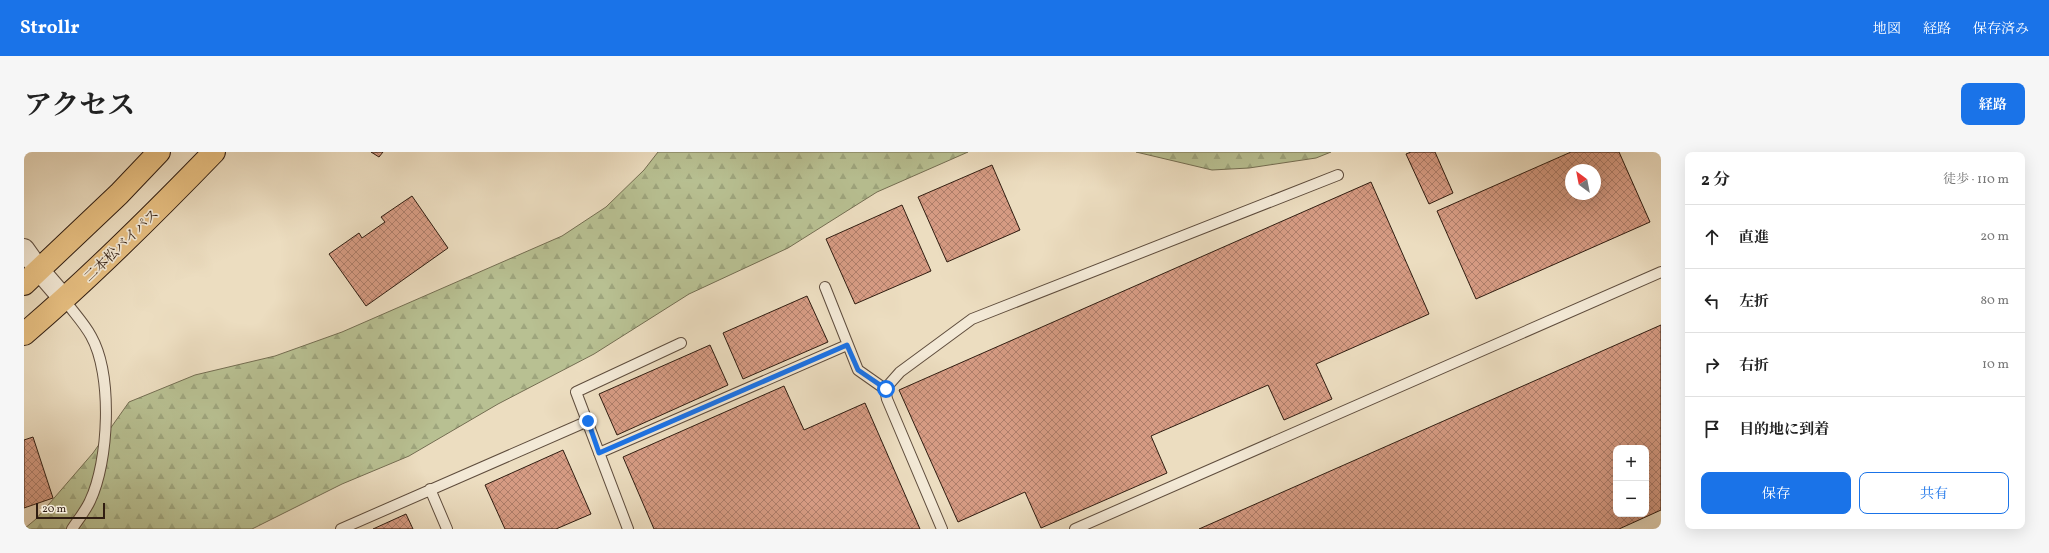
<!DOCTYPE html>
<html lang="ja">
<head>
<meta charset="utf-8">
<style>
  body { margin:0; font-family:Vollkorn,"Noto Serif JP",serif; background:#f6f6f6; color:#222 }
  .controls { position:absolute; right:12px; bottom:12px; display:grid; overflow:hidden; border-radius:8px; box-shadow:0 4px 16px #0002 }
  .controls button { width:36px; height:36px; display:grid; place-items:center; padding:0; border:0; border-bottom:1px solid #e0e0e0; background:#fff; color:#222; font:20px sans-serif }
  .compass { position:absolute; left:1541px; top:12px; width:36px; height:36px; border-radius:50%; background:#fff; box-shadow:0 4px 16px #0002; rotate:328deg }
  .scale { position:absolute; left:12px; bottom:10px; width:69px; box-sizing:border-box; padding-left:4px; border:2px solid #301d11; border-top:0; font-size:11px; line-height:14px; white-space:nowrap; color:#301d11; -webkit-text-stroke:3px #f3e9d6; paint-order:stroke }
  .stop { position:absolute; width:12px; height:12px; margin:-9px; border:3px solid #1a73e8; border-radius:50%; background:#fff }
  .stop.end { background:#1a73e8; border-color:#fff; box-shadow:0 1px 4px #0008 }
  .list { margin:0; padding:0; list-style:none }
  h2 { display:flex; justify-content:space-between; align-items:center; height:52px; margin:0; padding:0 16px; font-size:17px }
  h2 small { font-size:13px; font-weight:400; color:#767676 }
  .list li { display:grid; grid-template-columns:26px 1fr auto; gap:12px; align-items:center; box-sizing:border-box; height:64px; padding:0 16px; border-top:1px solid #e0e0e0 }
  .list b { display:block; font-size:15px; white-space:nowrap }
  .list em { font-size:13px; font-style:normal; color:#767676 }
  .actions { display:flex; gap:8px; padding:12px 16px }
  .actions a { flex:1; padding:9px 0; border:1px solid #1a73e8; border-radius:8px; text-align:center; font-size:14px; color:#1a73e8 }
  .actions .main { background:#1a73e8; color:#fff }
  .icon { flex:none; width:22px; height:22px; fill:none; stroke:currentColor; stroke-width:2; stroke-linecap:round; stroke-linejoin:round }
  .map { position:relative; flex:none; width:1637px; height:377px; overflow:hidden; border-radius:8px }
  header { display:flex; align-items:center; gap:24px; box-sizing:border-box; height:56px; padding:0 20px; background:#1a73e8; color:#fff }
  header strong { font-size:19px }
  nav { display:flex; gap:22px; margin-inline-start:auto; font-size:14px }
  .intro { display:flex; align-items:center; justify-content:space-between; box-sizing:border-box; height:96px; padding:0 24px }
  h1 { margin:0; font-size:28px }
  .button { padding:10px 18px; border-radius:8px; background:#1a73e8; color:#fff; font-size:14px; font-weight:700 }
  main { display:flex; gap:24px; padding:0 24px }
  aside { flex:1; background:#fff; border-radius:8px; box-shadow:0 4px 16px #0002 }
  .map>svg:first-child { display:block }
</style>
</head>
<body>
<header>
<strong>Strollr</strong>
<nav><a>地図</a><a>経路</a><a>保存済み</a></nav>
</header>
<div class="intro"><h1>アクセス</h1><a class="button">経路</a></div>
<main>
<div class="map">
<svg width="1637" height="377" viewBox="0 0 1637 377">
  <defs>
    <pattern id="forest-firs" width="22" height="20" patternUnits="userSpaceOnUse"><rect width="22" height="20" fill="#b8c092"/><path d="M5 1l3.5 6h-7zM16 11l3.5 6h-7z" fill="#9ea57d"/></pattern>
    <pattern id="building-cross-hatch" width="8" height="8" patternUnits="userSpaceOnUse"><rect width="8" height="8" fill="#d69b83"/><path d="M0 0l8 8M0 8l8-8" fill="none" stroke="#ae7e6a"/></pattern>
  </defs>
  <rect width="100%" height="100%" fill="#ecddc0"/>
  <filter id="stains"><feTurbulence type="fractalNoise" baseFrequency=".005" numOctaves="4"/><feColorMatrix values="0 0 0 0 .2 0 0 0 0 .09 0 0 0 0 .02 0 0 0 .5 -.17"/></filter>
  <radialGradient id="worn" r=".72"><stop offset=".6" stop-color="#630" stop-opacity="0"/><stop offset="1" stop-color="#630" stop-opacity=".3"/></radialGradient>
  <!-- forest -->
  <path fill="url(#forest-firs)" stroke="#746e52" d="M634,0H944L853,40L764,96L665,142L570,202L474,252L385,304L318,332L228,377H0L12,367L69,301L105,250L171,223L251,204L318,180L538,84L582,55L620,18Z
    M1112,0H1307L1292,6L1225,16L1188,18Z"/>
  <!-- building -->
  <path fill="url(#building-cross-hatch)" stroke="#301d11" fill-rule="evenodd" d="M347,0H359L355,5Z
    M1387,0H1411L1429,41L1405,52L1382,2Z
    M1547,0H1595L1626,70L1452,147L1413,59ZM1547,18H1571V42H1547Z
    M968,13L996,78L923,110L894,45Z
    M1347,30L1405,162L1292,212L1308,247L1260,268L1244,233L1127,284L1143,321L1017,376L1001,340L934,370L875,238Z
    M388,44L424,96L342,154L305,102L335,81L338,86L361,70L357,65Z
    M878,53L907,119L831,152L802,87Z
    M783,144L804,190L719,227L699,181Z
    M1637,173V358L1595,377H1175ZM1592,296H1622V362H1592Z
    M686,193L704,233L593,283L575,242Z
    M760,234L780,278L841,251L896,377H630L599,305Z
    M9,285L29,346L0,356V288Z
    M539,298L567,362L532,377H481L461,333Z
    M382,362L389,377H349Z"/>
  <g fill="none" stroke-linecap="round" stroke-linejoin="round">
    <defs>
      <path id="lane" d="M801,135L834,218L861,237
        M40,147C49,160 60,171 67,184C89,223 85,309 66,349C62,358 54,368 48,377
        M575,301L823,193
        M406,337L423,377
        M317,377L564,269
        M604,377L552,240L657,191
        M918,377L863,247L861,237L876,220L948,167L1314,23
        M1051,377L1637,120"/>
      <path id="street" d="M0,97L15,118L40,147"/>
      <path id="highway" d="M0,132L95,42L135,0
        M0,182C67,125 129,63 190,0"/>
    </defs>
    <!-- lane casing -->
    <use href="#lane" stroke="#5f4d3d" stroke-width="12"/>
    <!-- street casing -->
    <use href="#street" stroke="#5f4d3d" stroke-width="22"/>
    <!-- highway casing -->
    <use href="#highway" stroke="#301d11" stroke-width="24"/>
    <!-- lane -->
    <use href="#lane" stroke="#f3e9d6" stroke-width="10"/>
    <!-- street -->
    <use href="#street" stroke="#f3e9d6" stroke-width="20"/>
    <!-- highway -->
    <use href="#highway" stroke="#e6be80" stroke-width="22"/>
  </g>
  <g fill="none" stroke-linecap="round" stroke-linejoin="round">
    <!-- route -->
    <path stroke="#1a73e8" stroke-width="5" d="M564,269L575,301L823,193L834,218L862,237"/>
  </g>
  <g text-anchor="middle" stroke-width="3.5" stroke-linejoin="round" paint-order="stroke">
    <!-- street labels -->
    <g font-size="14" fill="#301d11" stroke="#f3e9d6">
      <text transform="translate(97 93) rotate(-44)" y="5">二本松バイパス</text>
    </g>
  </g>
  <rect width="100%" height="100%" filter="url(#stains)"/>
  <rect width="100%" height="100%" fill="url(#worn)"/>
</svg>
<div class="controls">
<button>+</button>
<button>−</button>
</div>
<svg class="compass" viewBox="-18 -18 36 36"><path d="M0-13l5 13h-10z" fill="#e53935"/><path d="M0 13l5-13h-10z" fill="#767676"/></svg>
<div class="scale">20 m</div>
<div class="stop" style="left:862px;top:237px"></div>
<div class="stop end" style="left:564px;top:269px"></div>
</div>
<aside>
<h2>2 分<small>徒歩 · 110 m</small></h2>
<ul class="list">
<li><svg class="icon" aria-label="ahead" viewBox="0 0 24 24"><path d="M12 20V5M6 11l6-6 6 6"/></svg><div><b>直進</b></div><em>20 m</em></li>
<li><svg class="icon" aria-label="left" viewBox="0 0 24 24"><path d="M17 20v-9H6M10 6l-5 5 5 5"/></svg><div><b>左折</b></div><em>80 m</em></li>
<li><svg class="icon" aria-label="right" viewBox="0 0 24 24"><path d="M7 20v-9h11M14 6l5 5-5 5"/></svg><div><b>右折</b></div><em>10 m</em></li>
<li><svg class="icon" aria-label="arrive" viewBox="0 0 24 24"><path d="M6 21V4h12l-3 4 3 4H6"/></svg><div><b>目的地に到着</b></div></li>
</ul>
<div class="actions"><a class="main">保存</a><a>共有</a></div>
</aside>
</main>
</body>
</html>
